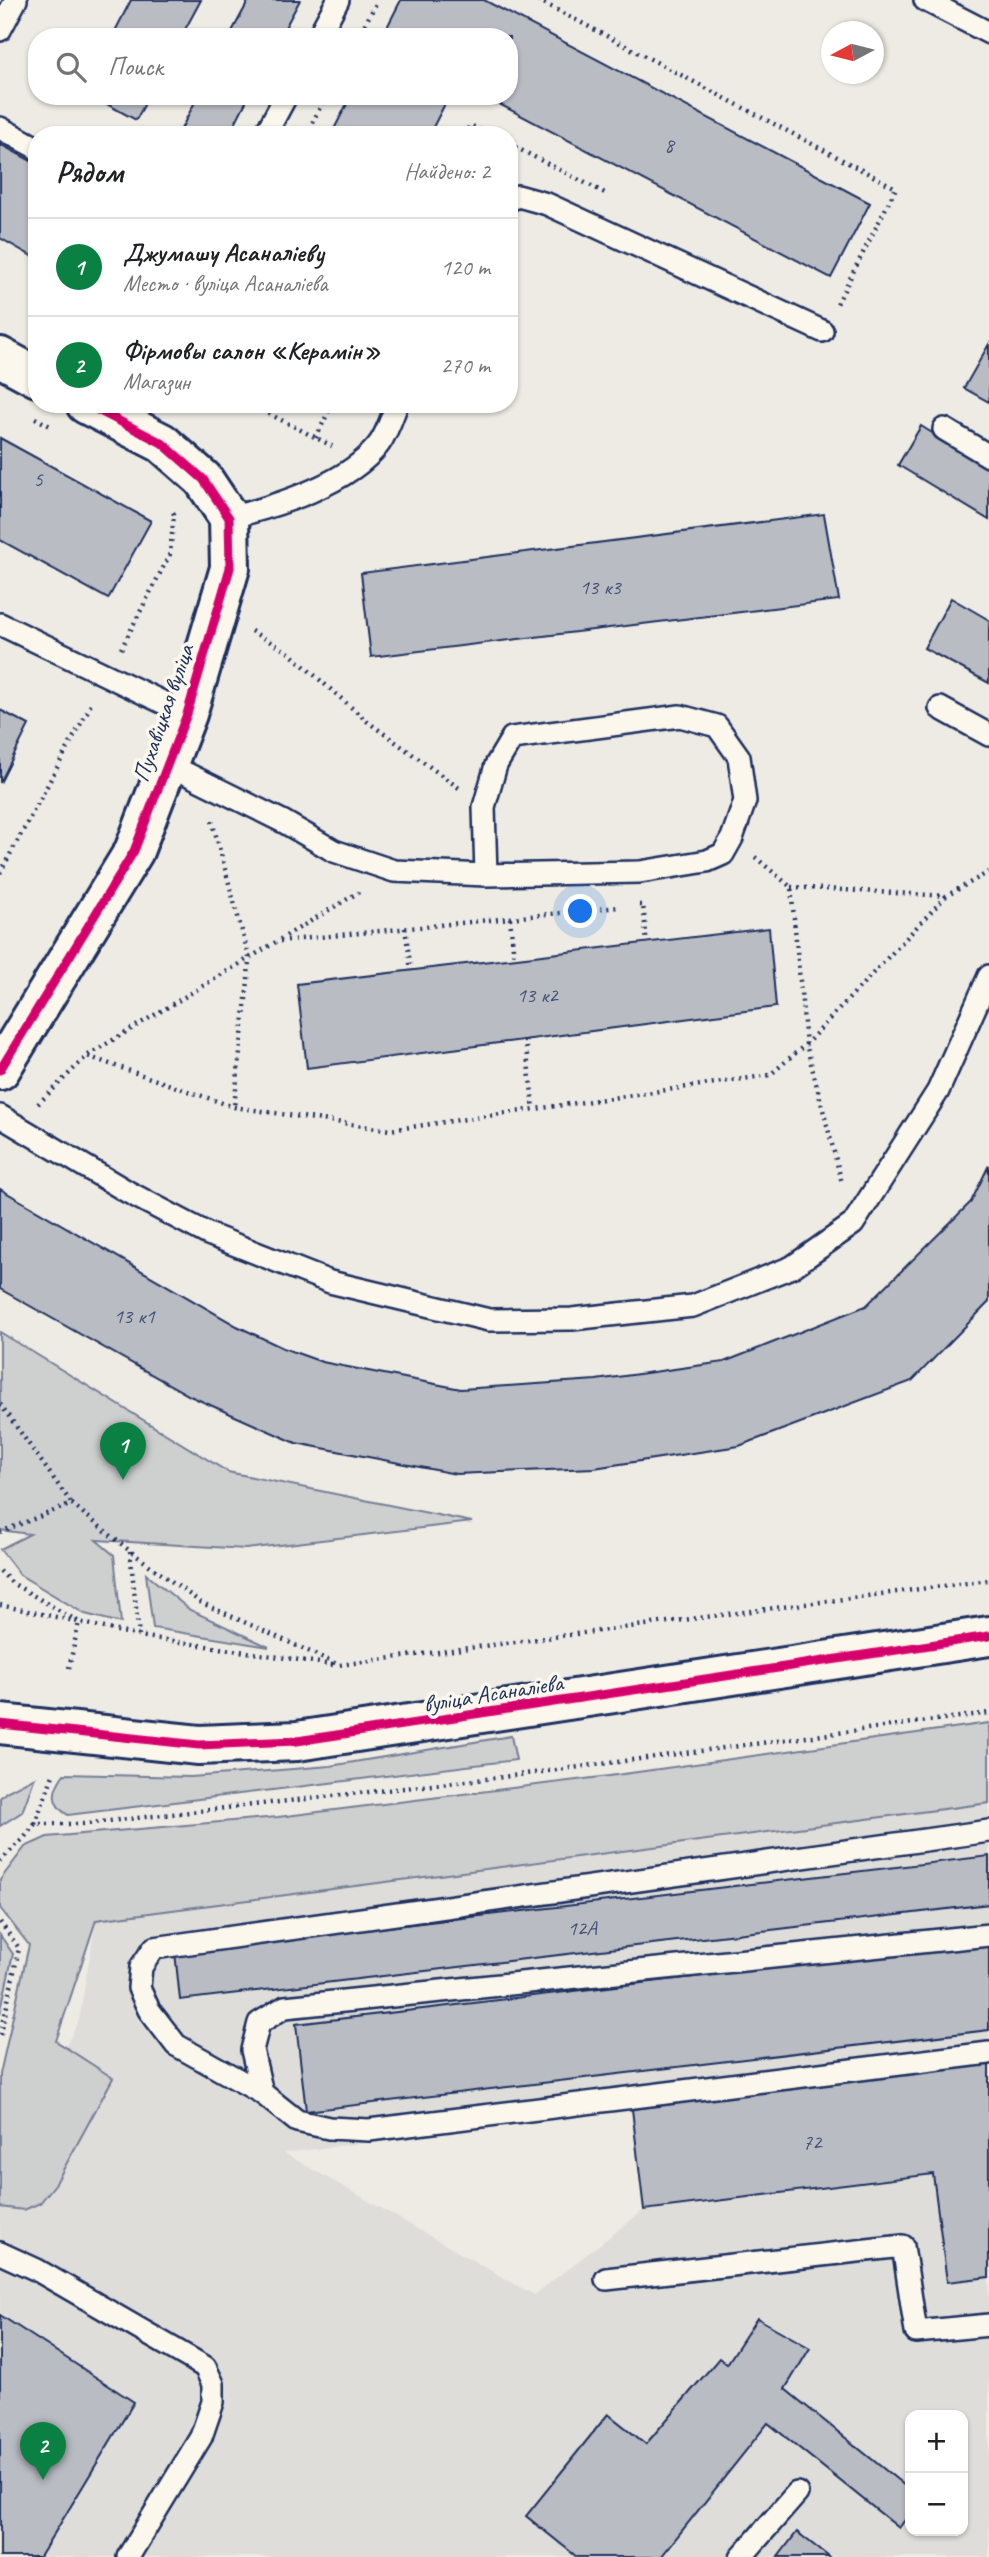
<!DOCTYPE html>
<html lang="ru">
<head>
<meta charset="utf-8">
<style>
  body { margin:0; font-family:Caveat,sans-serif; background:#f6f6f6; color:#202124 }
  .controls { position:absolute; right:21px; bottom:21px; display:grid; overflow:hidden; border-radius:14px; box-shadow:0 2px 5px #0004 }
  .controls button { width:63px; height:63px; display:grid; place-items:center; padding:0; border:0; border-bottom:2px solid #e0e0e0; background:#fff; color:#202124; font:35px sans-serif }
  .compass { position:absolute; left:821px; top:21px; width:63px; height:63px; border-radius:50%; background:#fff; box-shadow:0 2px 5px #0004; rotate:263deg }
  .you { position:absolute; left:581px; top:912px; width:24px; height:24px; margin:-18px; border:5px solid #fff; border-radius:50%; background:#1a73e8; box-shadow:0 0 0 10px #1a73e833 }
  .badge { display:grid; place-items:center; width:46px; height:46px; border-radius:50%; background:#0b8043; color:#fff; font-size:23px; font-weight:700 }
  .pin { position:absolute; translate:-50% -58px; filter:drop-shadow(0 2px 4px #0008) }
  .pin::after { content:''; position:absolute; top:37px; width:24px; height:21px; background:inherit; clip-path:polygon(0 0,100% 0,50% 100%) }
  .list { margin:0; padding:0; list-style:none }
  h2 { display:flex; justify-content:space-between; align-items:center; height:91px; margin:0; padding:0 28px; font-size:30px }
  h2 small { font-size:23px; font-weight:400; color:#757577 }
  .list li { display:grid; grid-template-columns:46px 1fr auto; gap:21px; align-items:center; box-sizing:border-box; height:98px; padding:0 28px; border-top:2px solid #e0e0e0 }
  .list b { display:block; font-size:26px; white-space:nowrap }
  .list p { margin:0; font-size:23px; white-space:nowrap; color:#757577 }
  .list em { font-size:23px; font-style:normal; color:#757577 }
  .icon { flex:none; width:38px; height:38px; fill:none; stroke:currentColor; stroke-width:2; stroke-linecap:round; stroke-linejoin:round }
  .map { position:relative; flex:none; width:989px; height:2557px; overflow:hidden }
  .search { position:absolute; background:#fff; box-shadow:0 2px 5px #0004; left:28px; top:28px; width:490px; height:77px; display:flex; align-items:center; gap:18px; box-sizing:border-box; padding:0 24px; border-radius:28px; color:#757577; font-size:26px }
  .panel { position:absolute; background:#fff; box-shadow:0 2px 5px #0004; left:28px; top:126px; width:490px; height:287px; border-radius:28px }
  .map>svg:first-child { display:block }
</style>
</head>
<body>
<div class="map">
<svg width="989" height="2557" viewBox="0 0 989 2557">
  <rect width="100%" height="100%" fill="#eeebe4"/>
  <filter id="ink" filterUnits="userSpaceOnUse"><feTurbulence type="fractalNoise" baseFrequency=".0143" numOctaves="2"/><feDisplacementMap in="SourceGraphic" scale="14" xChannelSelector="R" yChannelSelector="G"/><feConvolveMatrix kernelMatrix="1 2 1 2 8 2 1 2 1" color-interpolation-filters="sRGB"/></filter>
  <g filter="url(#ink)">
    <!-- built -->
    <path fill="#deddda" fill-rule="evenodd" d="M989,1803V2557H0V2178L79,2020L96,1920ZM631,2109L644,2210L534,2295L284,2153ZM910,2415H963V2531H910Z"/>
    <!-- green -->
    <path fill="#cecfcf" stroke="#747f96" stroke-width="2" d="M0,1332L228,1472L472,1522L246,1549L96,1540L114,1555L121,1623L85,1614L20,1575L0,1549L30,1534L0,1530Z
      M146,1574L190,1610L269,1647L153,1628Z
      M989,1723V1803L96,1920L56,2041L113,2078L56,2183L40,2203L24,2210L0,2207V2074L29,1945L0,1908V1880L25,1847L47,1837L278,1817L609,1776Z
      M511,1736L516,1760L68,1815C50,1804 52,1790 64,1774L191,1777L330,1766Z
      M35,1777L22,1812L0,1826V1798L6,1792Z
      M0,1935L13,1954L0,2014Z"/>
    <!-- building -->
    <path fill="#b9bcc3" stroke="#1b2f5e" stroke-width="2" d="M131,0H201L181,37H112Z
      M249,0H300L280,37H229Z
      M401,0H484L870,203L831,278L484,96H509V37H382Z
      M92,96H149L136,120Z
      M198,96H249L229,135H178Z
      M351,96H449L429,135H331Z
      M0,144L37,164V259L0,238Z
      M989,344V402L964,388Z
      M921,426L989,468V520L898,465Z
      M0,438L151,521L108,599L0,540Z
      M824,514L839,600L371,657L361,573Z
      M951,598L989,620V683L924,648Z
      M0,710L29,725L0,783Z
      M769,928L776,1007L307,1068L297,984Z
      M989,1165V1302L912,1381L739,1446L594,1468L456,1474L296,1443L190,1396L0,1289V1189L237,1326L283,1348L322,1362L461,1389L596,1380L724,1362L866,1306L971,1202Z
      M989,1856V1904L180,2000L175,1952Z
      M989,1942V2030L306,2111L296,2024Z
      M989,2064V2277L947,2282L933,2174L644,2210L632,2109Z
      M0,2315L134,2402L40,2557H0Z
      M757,2318L810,2348L785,2389L910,2490V2513L899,2528L768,2423L661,2557H577L526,2516L608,2414L646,2444L719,2358L727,2364Z
      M797,2532L829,2557H778Z"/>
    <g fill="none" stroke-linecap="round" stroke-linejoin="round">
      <defs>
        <path id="service" d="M925,0L989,33
          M0,30L16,0
          M318,37L338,0
          M0,128L37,148
          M265,135L286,96
          M509,200L518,196L547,204L822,331
          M944,429L989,456
          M229,518C276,506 349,484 379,444C387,433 392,417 397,404
          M0,624L187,714
          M940,708L989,735
          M167,764L284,822L334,851L394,871L486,875L640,872L707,861L723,854L732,838L745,801L739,757L717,726L680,716L512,738L496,765L484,807L486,875
          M0,1116L128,1192L208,1234L330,1282L489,1320L572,1319L693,1306L792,1267L853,1224L938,1091L989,976
          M989,1831L154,1948L141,1967L139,1988L149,2010L176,2045L262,2093L297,2121L329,2128L369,2130L989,2053
          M262,2093L252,2050L259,2023L285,2007L989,1935
          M0,2253L37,2270L205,2367L213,2384V2402L201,2437L128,2557
          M606,2279L903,2246L916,2332L989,2325
          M741,2557L797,2493"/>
        <path id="minor" d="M0,357L37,377
          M0,1070L134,851L187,714L230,568L229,518L203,479L162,443L86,404
          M0,1724L199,1745L297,1741L989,1636"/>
      </defs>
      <!-- service casing -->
      <use href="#service" stroke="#1b2f5e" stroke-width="26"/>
      <!-- minor casing -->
      <use href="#minor" stroke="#1b2f5e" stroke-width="44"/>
      <!-- path -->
      <path stroke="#1b2f5e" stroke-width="4.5" stroke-dasharray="2 5" stroke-linecap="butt" d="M538,0L896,188L837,304
        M358,37L378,0
        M306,135L326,96
        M465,135L470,125L491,135
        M509,144L605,193
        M250,404L332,446
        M35,418L52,427
        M316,438L332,404
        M251,631L288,652L368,722L459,788
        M121,649L170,554L174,514L171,509
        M212,821L249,957L248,981L234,1107
        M755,857L791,887L806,1044L842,1183
        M0,873L92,703
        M791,887L946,896L989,872
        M639,905H643L647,942
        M510,918L514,958
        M405,928L411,970
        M280,941L620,907
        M525,1040L534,1109
        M88,1055L359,892
        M38,1104L87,1056L234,1107L390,1130L770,1075L806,1044L946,896
        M0,1404L72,1504
        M0,1532L72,1504L130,1551L200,1602L339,1665L989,1580
        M130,1551L139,1636
        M0,1571L12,1583L79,1622L139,1636L333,1665
        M0,1605L79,1622L69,1668
        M35,1824L53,1775
        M0,1861L24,1838L35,1824H83L503,1777L989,1713
        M0,1922L19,1948L0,2039"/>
      <!-- service -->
      <use href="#service" stroke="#fbf7ec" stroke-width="21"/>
      <!-- minor -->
      <use href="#minor" stroke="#fbf7ec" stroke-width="38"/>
      <defs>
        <path id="cycleway" d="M0,1070L134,851L187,714L230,568L229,518L203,479L162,443L86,404
          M0,1724L199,1745L297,1741L989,1636"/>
      </defs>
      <!-- cycleway casing -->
      <use href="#cycleway" stroke="#fbf7ec" stroke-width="13"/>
      <!-- cycleway -->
      <use href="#cycleway" stroke="#d6006c" stroke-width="9"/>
    </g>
  </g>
  <g text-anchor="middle" stroke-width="7" stroke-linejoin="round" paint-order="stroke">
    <!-- number labels -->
    <g font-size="21" fill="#425277">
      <text x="669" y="152">8</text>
      <text x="38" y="486">5</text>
      <text x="600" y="594">13 к3</text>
      <text x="537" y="1002">13 к2</text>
      <text x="134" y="1323">13 к1</text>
      <text x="582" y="1935">12А</text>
      <text x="812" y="2149">72</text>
    </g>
    <!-- street labels -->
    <g font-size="24" fill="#1b2f5e" stroke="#fbf7ec">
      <text transform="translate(163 713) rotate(-71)" y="8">Пухавіцкая вуліца</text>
      <text transform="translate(493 1693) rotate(-9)" y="8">вуліца Асаналіева</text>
    </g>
  </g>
</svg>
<div class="controls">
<button>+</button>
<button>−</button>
</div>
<svg class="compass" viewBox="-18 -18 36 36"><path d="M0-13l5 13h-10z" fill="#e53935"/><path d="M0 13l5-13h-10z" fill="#757577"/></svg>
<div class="you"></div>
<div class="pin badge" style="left:123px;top:1480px">1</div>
<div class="pin badge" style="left:43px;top:2480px">2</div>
<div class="search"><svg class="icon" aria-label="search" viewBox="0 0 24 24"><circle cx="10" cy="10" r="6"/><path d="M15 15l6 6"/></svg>Поиск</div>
<section class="panel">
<h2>Рядом<small>Найдено: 2</small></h2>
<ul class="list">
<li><span class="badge">1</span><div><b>Джумашу Асаналіеву</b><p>Место · вуліца Асаналіева</p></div><em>120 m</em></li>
<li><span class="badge">2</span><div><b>Фірмовы салон «Керамін»</b><p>Магазин</p></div><em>270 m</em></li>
</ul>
</section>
</div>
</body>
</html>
